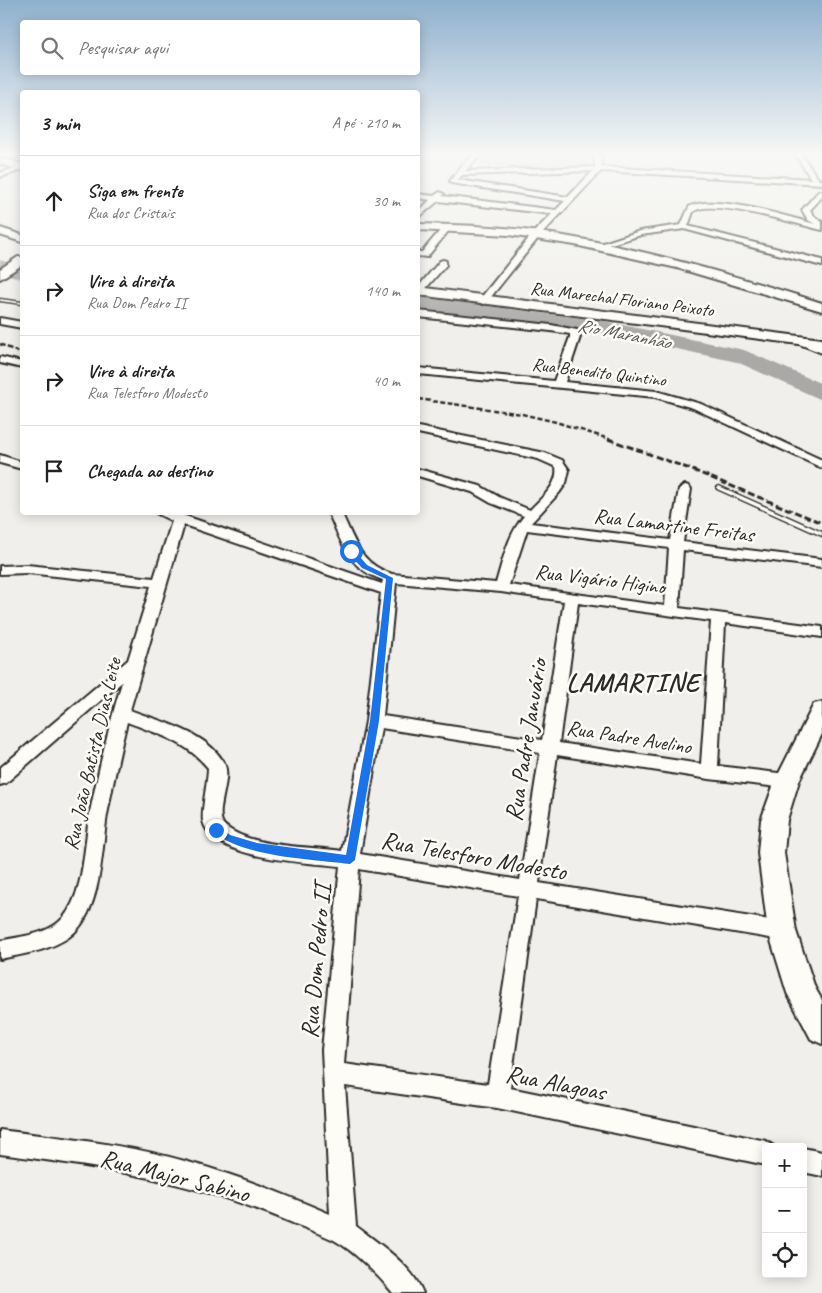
<!DOCTYPE html>
<html lang="pt">
<head>
<meta charset="utf-8">
<style>
  body { margin:0; font-family:Caveat,sans-serif; background:#f2f2f2; color:#222 }
  .controls { position:absolute; right:15px; bottom:15px; display:grid; overflow:hidden; border-radius:5px; box-shadow:0 2px 12px #0003 }
  .controls button { width:45px; height:45px; display:grid; place-items:center; padding:0; border:0; border-bottom:1px solid #e0e0e0; background:#fff; color:#222; font:25px sans-serif }
  .stop { position:absolute; width:15px; height:15px; margin:-11px; border:4px solid #1a73e8; border-radius:50%; background:#fff }
  .stop.end { background:#1a73e8; border-color:#fff; box-shadow:0 1px 5px #0008 }
  .list { margin:0; padding:0; list-style:none }
  h2 { display:flex; justify-content:space-between; align-items:center; height:65px; margin:0; padding:0 20px; font-size:21px }
  h2 small { font-size:16px; font-weight:400; color:#767676 }
  .list li { display:grid; grid-template-columns:32px 1fr auto; gap:15px; align-items:center; box-sizing:border-box; height:90px; padding:0 20px; border-top:1px solid #e0e0e0 }
  .list b { display:block; font-size:19px; white-space:nowrap }
  .list p { margin:0; font-size:16px; white-space:nowrap; color:#767676 }
  .list em { font-size:16px; font-style:normal; color:#767676 }
  .icon { flex:none; width:28px; height:28px; fill:none; stroke:currentColor; stroke-width:2; stroke-linecap:round; stroke-linejoin:round }
  .map { position:relative; flex:none; width:822px; height:1293px; overflow:hidden }
  .search { position:absolute; background:#fff; box-shadow:0 2px 12px #0003; left:20px; top:20px; width:400px; height:55px; display:flex; align-items:center; gap:12px; box-sizing:border-box; padding:0 18px; border-radius:5px; color:#767676; font-size:19px }
  .panel { position:absolute; background:#fff; box-shadow:0 2px 12px #0003; left:20px; top:90px; width:400px; height:425px; border-radius:5px }
  .map>svg:first-child { display:block }
</style>
</head>
<body>
<div class="map">
<svg width="822" height="1293" viewBox="0 0 822 1293">
  <rect width="100%" height="100%" fill="#f0efeb"/>
  <filter id="ink" filterUnits="userSpaceOnUse"><feTurbulence type="fractalNoise" baseFrequency=".02" numOctaves="2"/><feDisplacementMap in="SourceGraphic" scale="10" xChannelSelector="R" yChannelSelector="G"/><feConvolveMatrix kernelMatrix="1 2 1 2 8 2 1 2 1" color-interpolation-filters="sRGB"/></filter>
  <g filter="url(#ink)">
    <!-- green -->
    <path fill="#d3d2cf" stroke="#7f7e7d" d="M488,154H587V168H558L481,164Z"/>
    <g fill="none" stroke-linecap="round" stroke-linejoin="round">
      <!-- river -->
      <path fill="#aaa9a7" fill-rule="evenodd" d="M0,260L22,267V279L0,272Z
        M418,297L603,321L744,350L822,384V400L737,362L603,333L418,309Z"/>
      <defs>
        <path id="lane" d="M0,299L22,302V304L0,301Z
          M719,486L822,532V536L717,489V487Z"/>
        <path id="street" d="M475,154H482L465,171L595,167L594,154H600L602,167L811,179L795,154H801L819,180H822V184L601,171L539,237L486,303L483,304L478,301L480,299L533,233L552,214L438,201L418,218V212L430,200L418,198V194L434,196L440,192L444,194L442,196L556,210L565,201L451,183L450,181L463,164ZM593,171L568,197L458,180L462,175Z
          M22,166V170L0,177V173Z
          M819,191H822V197L810,210L814,216L822,222V230C800,225 708,197 693,212L688,226L822,260V266L684,229L641,235L598,248L594,246L640,231L681,225L689,207C712,193 788,217 815,224L808,220L802,210Z
          M443,227L450,229L427,257L418,256V252H422Z
          M443,260L446,261V265L421,294L418,295V287L440,261Z
          M418,311L551,325L577,330L580,337L565,382L656,391L701,404L822,460V468L693,408L655,397L418,374V368L554,381L570,337V334L551,331L418,317Z
          M0,318L22,322V328L0,324Z
          M797,337L822,346V353L794,342V338Z
          M0,357L22,362V368L0,363Z
          M418,427L545,453L562,460L569,470L566,483L559,493L531,523L670,540L679,489L685,485L689,486L691,489L683,542L822,559V567L683,550L679,608L822,627V637L725,623L718,766L787,774L793,776L796,781L793,786L787,788L709,779L557,755L539,883L782,922L789,925L792,931L789,937L782,940L536,899L510,1088L766,1141L775,1147H766V1165L497,1108L345,1086L356,1226C380,1245 411,1264 423,1293H393C379,1276 353,1250 334,1240C321,1234 308,1229 295,1224C198,1182 104,1167 0,1154V1130C62,1138 127,1144 188,1162C237,1175 283,1194 330,1214L322,1050L340,866C308,862 212,860 203,821C201,810 208,782 208,768C186,741 158,734 127,722C119,753 113,784 107,815C101,852 102,913 69,937C49,951 23,954 0,959V941C21,936 48,935 63,918C85,893 84,843 90,812C99,768 109,725 122,682L6,783L0,785V768L128,660L151,586L27,573L0,574V566L27,565L154,578L172,521L154,512H174L382,584L383,580C347,568 343,544 328,512H341C355,541 359,563 392,574L496,583C503,560 508,534 524,516L491,503L472,492L418,476V469L480,486L499,497L530,510C541,498 559,485 556,467L538,459L418,433ZM184,525L381,593L366,721L342,851C309,846 251,848 225,826C212,815 233,779 224,763C207,732 161,722 130,710ZM527,530L669,548L665,606L509,585ZM396,583L501,592L564,601L542,740L383,716ZM578,603L711,621L701,764L559,743ZM381,728L540,753L520,880L360,854ZM359,869L518,896L488,1084L344,1064Z
          M0,455L22,462V469L0,463Z
          M803,1148L822,1152V1176L803,1172Z"/>
        <path id="secondary" d="M0,158L22,164V170L0,164Z
          M418,224C458,225 499,226 539,232C635,246 729,274 822,303V311L677,268L575,245L509,235L418,230Z
          M0,228L22,235V242L0,235Z
          M18,257H22V265L0,279V269Z
          M418,287L822,339V347L418,295Z
          M822,702V734L799,781L787,820L784,853L796,931L815,988L822,1000V1044L811,1039L787,993L768,931L758,853L761,820L775,781L814,704Z"/>
      </defs>
      <!-- lane casing -->
      <use href="#lane" stroke="#2b2b2b" stroke-width="3"/>
      <!-- street casing -->
      <use href="#street" stroke="#2b2b2b" stroke-width="4"/>
      <!-- secondary casing -->
      <use href="#secondary" stroke="#2b2b2b" stroke-width="4"/>
      <!-- lane -->
      <use href="#lane" fill="#fdfcf7" fill-rule="evenodd"/>
      <!-- street -->
      <use href="#street" fill="#fdfcf7" fill-rule="evenodd"/>
      <!-- secondary -->
      <use href="#secondary" fill="#fdfcf7" fill-rule="evenodd"/>
      <!-- rail-far1 -->
      <path stroke="#2b2b2b" stroke-width="2.5" stroke-dasharray="5 2.5" stroke-linecap="butt" d="M0,344L22,354
        M418,399L522,414L556,422L612,440"/>
      <!-- rail -->
      <path stroke="#2b2b2b" stroke-width="3" stroke-dasharray="7 3" stroke-linecap="butt" d="M608,439L690,469L822,523"/>
    </g>
  </g>
  <!-- sky -->
  <linearGradient id="sky" x2="0" y2="1"><stop stop-color="#8fb0ce"/><stop offset="0.46" stop-color="#f8f8f6"/><stop offset="1" stop-color="#f8f8f6" stop-opacity="0"/></linearGradient>
  <rect width="822" height="335" fill="url(#sky)"/>
  <!-- route -->
  <path fill="#1a73e8" d="M348,550H354L367,565L393,578L379,721L355,860L350,864C310,859 244,857 213,832V827H220L230,835L257,843L346,855L370,721L386,579L362,568L348,553Z"/>
  <g text-anchor="middle" stroke-width="5" stroke-linejoin="round" paint-order="stroke">
    <!-- far-street labels -->
    <g font-size="18" fill="#2b2b2b" stroke="#fdfcf7">
      <text transform="translate(622 299) rotate(7)" y="6">Rua Marechal Floriano Peixoto</text>
      <text transform="translate(599 372) rotate(7)" y="6">Rua Benedito Quintino</text>
    </g>
    <!-- far-water labels -->
    <g font-size="19" font-style="italic" fill="#575756" stroke="#fdfcf7">
      <text transform="translate(624 333) rotate(11)" y="7">Rio Maranhão</text>
    </g>
    <!-- street labels -->
    <g font-size="21" fill="#2b2b2b" stroke="#fdfcf7">
      <text transform="translate(674 525) rotate(7)" y="7">Rua Lamartine Freitas</text>
      <text transform="translate(600 579) rotate(7)" y="7">Rua Vigário Higino</text>
      <text transform="translate(629 737) rotate(9)" y="7">Rua Padre Avelino</text>
      <text transform="translate(92 754) rotate(-77)" y="7">Rua João Batista Dias Leite</text>
    </g>
    <!-- near-street labels -->
    <g font-size="25" fill="#2b2b2b" stroke="#fdfcf7">
      <text transform="translate(525 740) rotate(-81)" y="9">Rua Padre Januário</text>
      <text transform="translate(474 855) rotate(10)" y="9">Rua Telesforo Modesto</text>
      <text transform="translate(315 961) rotate(-85)" y="9">Rua Dom Pedro II</text>
      <text transform="translate(556 1082) rotate(11)" y="9">Rua Alagoas</text>
      <text transform="translate(175 1175) rotate(14)" y="9">Rua Major Sabino</text>
    </g>
    <!-- district labels -->
    <g font-size="26" font-weight="bold" letter-spacing="1" fill="#2b2b2b" stroke="#fdfcf7">
      <text x="633" y="691">LAMARTINE</text>
    </g>
  </g>
</svg>
<div class="controls">
<button>+</button>
<button>−</button>
<button><svg class="icon" aria-label="locate" viewBox="0 0 24 24"><circle cx="12" cy="12" r="6"/><path d="M12 2v4M12 18v4M2 12h4M18 12h4"/></svg></button>
</div>
<div class="stop" style="left:351px;top:551px"></div>
<div class="stop end" style="left:216px;top:830px"></div>
<div class="search"><svg class="icon" aria-label="search" viewBox="0 0 24 24"><circle cx="10" cy="10" r="6"/><path d="M15 15l6 6"/></svg>Pesquisar aqui</div>
<section class="panel">
<h2>3 min<small>A pé · 210 m</small></h2>
<ul class="list">
<li><svg class="icon" aria-label="ahead" viewBox="0 0 24 24"><path d="M12 20V5M6 11l6-6 6 6"/></svg><div><b>Siga em frente</b><p>Rua dos Cristais</p></div><em>30 m</em></li>
<li><svg class="icon" aria-label="right" viewBox="0 0 24 24"><path d="M7 20v-9h11M14 6l5 5-5 5"/></svg><div><b>Vire à direita</b><p>Rua Dom Pedro II</p></div><em>140 m</em></li>
<li><svg class="icon" aria-label="right" viewBox="0 0 24 24"><path d="M7 20v-9h11M14 6l5 5-5 5"/></svg><div><b>Vire à direita</b><p>Rua Telesforo Modesto</p></div><em>40 m</em></li>
<li><svg class="icon" aria-label="arrive" viewBox="0 0 24 24"><path d="M6 21V4h12l-3 4 3 4H6"/></svg><div><b>Chegada ao destino</b></div></li>
</ul>
</section>
</div>
</body>
</html>
